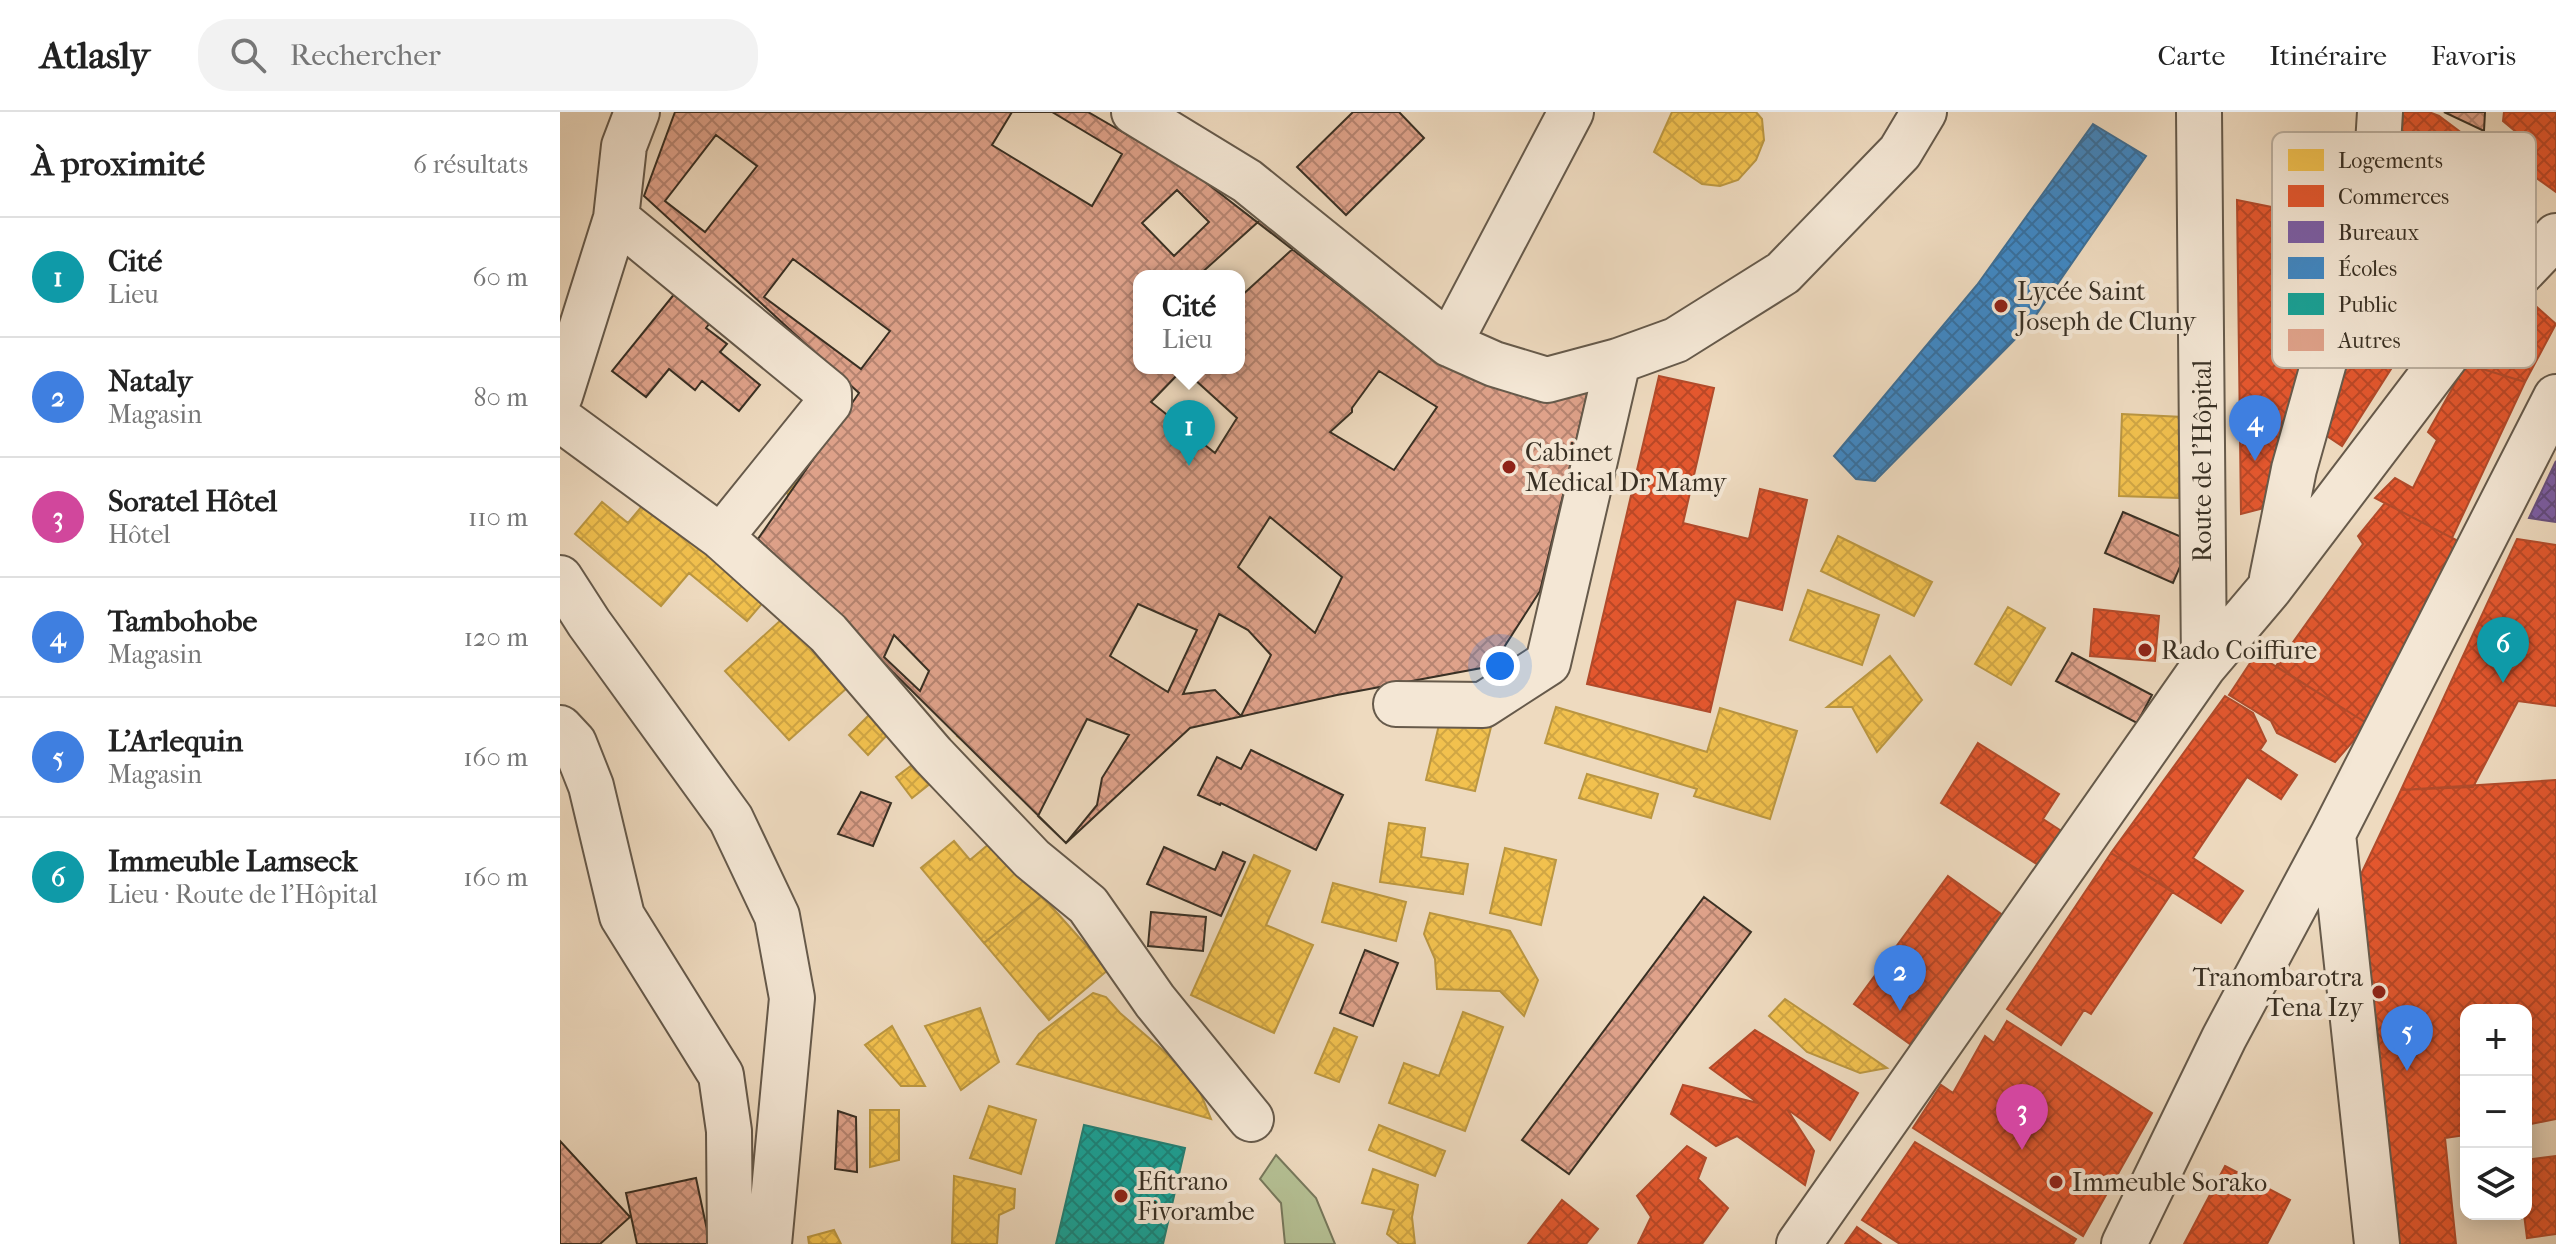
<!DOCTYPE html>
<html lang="fr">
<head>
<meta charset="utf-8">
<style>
  body { margin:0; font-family:"IM FELL French Canon",serif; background:#f2f2f2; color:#222 }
  .controls { position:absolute; right:24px; bottom:24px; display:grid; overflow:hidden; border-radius:16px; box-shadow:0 4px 20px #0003 }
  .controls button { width:72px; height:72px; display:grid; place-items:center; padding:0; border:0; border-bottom:2px solid #e0e0e0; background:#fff; color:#222; font:40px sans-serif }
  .you { position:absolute; left:940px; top:554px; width:28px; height:28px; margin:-20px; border:6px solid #fff; border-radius:50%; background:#1a73e8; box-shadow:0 0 0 12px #1a73e833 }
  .badge { display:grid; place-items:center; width:52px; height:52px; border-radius:50%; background:#8f2418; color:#fff; font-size:26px; font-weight:700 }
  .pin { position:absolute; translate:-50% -66px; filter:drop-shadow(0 2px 4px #0008) }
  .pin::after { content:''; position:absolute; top:42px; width:28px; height:24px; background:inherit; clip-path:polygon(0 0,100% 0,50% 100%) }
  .popup { position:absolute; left:573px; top:158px; width:112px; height:104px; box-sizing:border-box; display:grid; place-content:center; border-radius:16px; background:#fff; filter:drop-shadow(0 2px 6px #0005); font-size:26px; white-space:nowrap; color:#767676 }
  .popup b { font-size:30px; color:#222 }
  .popup::after { content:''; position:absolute; left:50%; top:100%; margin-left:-16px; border:16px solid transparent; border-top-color:#fff }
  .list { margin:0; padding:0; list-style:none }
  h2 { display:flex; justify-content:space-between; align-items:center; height:104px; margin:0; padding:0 32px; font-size:34px }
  h2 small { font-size:26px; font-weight:400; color:#767676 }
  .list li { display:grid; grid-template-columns:52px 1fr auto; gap:24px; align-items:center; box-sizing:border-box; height:120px; padding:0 32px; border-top:2px solid #e0e0e0 }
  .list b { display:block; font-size:30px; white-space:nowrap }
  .list p { margin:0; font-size:26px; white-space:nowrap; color:#767676 }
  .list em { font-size:26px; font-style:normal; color:#767676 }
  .icon { flex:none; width:44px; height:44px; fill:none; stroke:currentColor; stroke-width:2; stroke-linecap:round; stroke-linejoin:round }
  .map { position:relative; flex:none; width:1996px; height:1132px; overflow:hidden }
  header { display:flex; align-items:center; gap:48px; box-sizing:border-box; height:112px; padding:0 40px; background:#fff; border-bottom:2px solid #e0e0e0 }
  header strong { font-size:38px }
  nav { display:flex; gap:44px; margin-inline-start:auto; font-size:28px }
  .search { width:560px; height:72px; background:#f2f2f2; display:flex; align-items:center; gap:20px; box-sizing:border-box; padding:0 28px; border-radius:32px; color:#767676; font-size:30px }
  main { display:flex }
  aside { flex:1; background:#fff }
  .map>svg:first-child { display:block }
</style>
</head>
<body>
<header>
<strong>Atlasly</strong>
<div class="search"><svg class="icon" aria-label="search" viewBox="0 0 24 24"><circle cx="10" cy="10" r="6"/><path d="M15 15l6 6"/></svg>Rechercher</div>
<nav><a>Carte</a><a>Itinéraire</a><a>Favoris</a></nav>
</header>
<main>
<aside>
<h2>À proximité<small>6 résultats</small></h2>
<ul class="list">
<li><span class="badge" style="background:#0f9aa8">1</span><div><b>Cité</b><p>Lieu</p></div><em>60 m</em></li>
<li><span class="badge" style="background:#3f7fe0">2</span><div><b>Nataly</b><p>Magasin</p></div><em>80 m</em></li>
<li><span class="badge" style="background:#d1479c">3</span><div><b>Soratel Hôtel</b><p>Hôtel</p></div><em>110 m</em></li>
<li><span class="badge" style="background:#3f7fe0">4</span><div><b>Tambohobe</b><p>Magasin</p></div><em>120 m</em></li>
<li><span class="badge" style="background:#3f7fe0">5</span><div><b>L'Arlequin</b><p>Magasin</p></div><em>160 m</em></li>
<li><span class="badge" style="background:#0f9aa8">6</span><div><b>Immeuble Lamseck</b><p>Lieu · Route de l'Hôpital</p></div><em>160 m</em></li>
</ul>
</aside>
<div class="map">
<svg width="1996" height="1132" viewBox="0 0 1996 1132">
  <defs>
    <pattern id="homes-cross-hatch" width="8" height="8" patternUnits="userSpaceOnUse" patternTransform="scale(2)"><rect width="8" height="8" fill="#f2c14e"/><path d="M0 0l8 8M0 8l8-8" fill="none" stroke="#d0a644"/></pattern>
    <pattern id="shops-cross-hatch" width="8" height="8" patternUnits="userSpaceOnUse" patternTransform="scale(2)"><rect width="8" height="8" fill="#e4572e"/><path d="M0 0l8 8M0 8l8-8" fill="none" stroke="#ba4827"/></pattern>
    <pattern id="offices-cross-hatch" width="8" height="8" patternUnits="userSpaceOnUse" patternTransform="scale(2)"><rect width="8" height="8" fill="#7b5ea7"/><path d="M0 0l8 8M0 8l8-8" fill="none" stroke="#604a80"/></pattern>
    <pattern id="schools-cross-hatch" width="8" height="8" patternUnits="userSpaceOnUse" patternTransform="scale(2)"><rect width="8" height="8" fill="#3f88c5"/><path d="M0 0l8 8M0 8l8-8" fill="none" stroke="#3670a0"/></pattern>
    <pattern id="public-cross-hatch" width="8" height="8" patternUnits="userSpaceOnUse" patternTransform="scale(2)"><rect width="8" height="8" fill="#17a398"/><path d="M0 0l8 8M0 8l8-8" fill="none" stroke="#16857c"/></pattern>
    <pattern id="building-cross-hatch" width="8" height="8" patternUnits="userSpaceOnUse" patternTransform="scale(2)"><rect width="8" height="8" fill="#dfa28a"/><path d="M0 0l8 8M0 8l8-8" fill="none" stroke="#b68471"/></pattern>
  </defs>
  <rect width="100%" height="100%" fill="#eedabf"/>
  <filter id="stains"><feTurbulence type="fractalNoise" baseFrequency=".0025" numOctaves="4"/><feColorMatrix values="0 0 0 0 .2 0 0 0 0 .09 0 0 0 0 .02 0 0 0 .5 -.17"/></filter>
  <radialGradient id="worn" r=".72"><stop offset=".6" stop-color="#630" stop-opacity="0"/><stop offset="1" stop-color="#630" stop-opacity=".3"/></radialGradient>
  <!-- garden -->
  <path fill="#b5c094" stroke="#77785c" stroke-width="2" d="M716,1043L756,1086L775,1132H725L721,1091L700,1067Z"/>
  <!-- homes -->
  <path fill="url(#homes-cross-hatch)" stroke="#ba9641" stroke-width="2" d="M1112,0H1196L1202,7L1204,28L1196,48L1178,68L1160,74L1142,72L1094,40Z
    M908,278L1010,292L992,417L887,422Z
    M1562,302L1623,305L1619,386L1559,384Z
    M606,320L622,326L627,343L607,378L577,360Z
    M245,353L265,361L312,396L281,451L259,446L244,468L223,442L198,427L235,390L224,378Z
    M87,388L206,487L187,509L129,461L101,494L15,422L42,390L68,411Z
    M352,394L369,425L332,451L313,421Z
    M504,401L520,407L521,422L488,456L500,470L472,496L420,436L433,431L445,446Z
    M541,413L570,431L559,449L530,434Z
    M828,413L873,439L848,481L803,456Z
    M1278,424L1372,470L1354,504L1261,459Z
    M1248,478L1319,503L1302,553L1230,528Z
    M1448,495L1485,516L1451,573L1415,552Z
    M233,497L297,567L229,628L165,559Z
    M461,532L531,561L521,590L476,562L461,578L433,551Z
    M1330,544L1362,588L1317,640L1292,595H1267Z
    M424,566L446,582L432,599L411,586Z
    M996,595L1147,640L1160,596L1237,619L1210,707L1134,684L1137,677L985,631Z
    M470,597L499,614L476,649L459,628Z
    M312,600L331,619L308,643L289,623Z
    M882,600L932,611L915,679L866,668Z
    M406,606L428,622L413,637L397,624Z
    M360,647L376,667L352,686L336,665Z
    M1027,662L1098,682L1091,706L1019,686Z
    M829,711L865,716L861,745L908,752L903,782L820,770Z
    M436,726L482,784L424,831L361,756L394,729L410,748Z
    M945,736L996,748L981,813L930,801Z
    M694,743L730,759L706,813L753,833L714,921L631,883Z
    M773,771L846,790L836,829L762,810Z
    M482,784L548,858L489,908L424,831Z
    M870,801L950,819L978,868L964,904L940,879L877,877L875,847L864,822Z
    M533,881L546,885L560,901L634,965L651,1007L457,952L479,922Z
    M1225,887L1327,956L1300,961L1247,940L1209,904Z
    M420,896L439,950L401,978L365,914Z
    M903,900L943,915L905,1019L829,991L844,951L879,964Z
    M332,914L365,974H341L305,933Z
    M774,916L797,925L779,970L755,961Z
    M429,994L476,1008L461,1062L410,1046Z
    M310,998H339V1048L310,1055Z
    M819,1013L885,1039L875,1064L809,1038Z
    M813,1057L858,1073L852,1105L855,1132H839L827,1122L834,1098L802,1091Z
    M394,1064L455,1077L454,1096L439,1103L437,1132H392Z
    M274,1118L281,1132H249L248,1125Z"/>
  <!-- shops -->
  <path fill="url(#shops-cross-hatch)" stroke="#b14b2b" stroke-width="2" d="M1843,0H1869L1879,4L1915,31L1904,46L1950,92L1927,127L1887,169L1815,127L1840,61Z
    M1944,0H1996V80L1961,55L1973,34L1943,9Z
    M1752,31L1805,46L1708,395L1681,402L1677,88L1741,101Z
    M1815,127L1887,169L1782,334L1764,322Z
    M1970,189L1996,212L1965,270L1906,252L1938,210L1948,221Z
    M1906,252L1965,270L1892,426L1815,386L1835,366L1853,376L1877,328L1868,320Z
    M1099,264L1154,276L1123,411L1189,427L1200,377L1247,388L1222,498L1176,487L1150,600L1027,572Z
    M1825,391L1898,429L1808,612L1716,554L1803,432L1798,424Z
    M1957,427L1996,433V594L1958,589L1913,675L1841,678Z
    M1534,497L1599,504L1595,549L1530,544Z
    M1696,542L1808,612L1775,650L1717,621L1711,609L1669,583Z
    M1665,584L1693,601L1706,629L1700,638L1737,663L1721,687L1687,665L1633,746L1683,779L1661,811L1551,741Z
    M1418,631L1499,682L1483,707L1506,722L1483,756L1381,691Z
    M1996,668V1007L1966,1013V898H1906V1023L1885,1026L1896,1132H1833L1794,777L1841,678Z
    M1551,741L1613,779L1531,902L1524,898L1501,933L1447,897Z
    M1388,764L1444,804L1350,932L1294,892Z
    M1447,909L1592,1001L1523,1124L1353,1016L1381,973L1393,981L1425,924L1434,931Z
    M1195,918L1298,981L1270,1028L1227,997L1254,1039L1245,1073L1177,1024L1156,1034L1111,1002L1123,973L1198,991L1150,956Z
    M1355,1030L1516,1127L1513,1132H1340L1302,1108Z
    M1127,1034L1146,1046L1138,1067L1168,1096L1142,1132H1078L1091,1105L1077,1084Z
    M1996,1044V1122L1967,1126L1964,1102L1966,1048Z
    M1665,1054L1730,1088L1707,1132H1624Z
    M1002,1088L1038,1117L1026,1132H968Z
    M1297,1115L1321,1132H1285Z"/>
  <!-- offices -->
  <path fill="url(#offices-cross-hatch)" stroke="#675080" stroke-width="2" d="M1996,349V410L1969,406Z"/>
  <!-- schools -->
  <path fill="url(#schools-cross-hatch)" stroke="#3d6e95" stroke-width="2" d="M1533,12L1586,44L1469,213L1315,369L1296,367L1274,344L1417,173Z"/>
  <!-- public -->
  <path fill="url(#public-cross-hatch)" stroke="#218075" stroke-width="2" d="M524,1013L625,1036L603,1132H496Z"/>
  <!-- building -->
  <path fill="url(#building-cross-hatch)" stroke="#393024" stroke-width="2" fill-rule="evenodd" d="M115,0H528L635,62L861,237L1028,279L980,479L932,554L777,583L630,616L506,731L198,427L299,281L84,84ZM579,164H679V256H579Z
    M452,0H492L562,42L532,94L432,33Z
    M793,0H839L864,26L786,103L737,55Z
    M1884,0H1925L1924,19Z
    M156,23L197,54L145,120L105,89Z
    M617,78L649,110L614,144L582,111Z
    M708,101L737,133L679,186V164H638Z
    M233,147L330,219L301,257L204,185Z
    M124,170L159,199L146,216L167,232L160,240L200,273L179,299L142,269L135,278L109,257L86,285L52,259Z
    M623,257L677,306L655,341L591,290Z
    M819,259L877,295L834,358L770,320L792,300V296Z
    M1563,400L1631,429L1613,471L1545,441Z
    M710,405L782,465L755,521L678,455Z
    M578,492L637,518L608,580L550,544Z
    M659,502L688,518L711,543L681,604L655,578L623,582Z
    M334,523L369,559L360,579L324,545Z
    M1512,541L1592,583L1577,611L1496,569Z
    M527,607L569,623L542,666L537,693L506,731L478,704Z
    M691,638L783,683L756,738L661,691L660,693L638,683L657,645L681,657Z
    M301,680L331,691L313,734L278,722Z
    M604,735L655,758L663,740L685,750L661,804L587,772Z
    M1144,785L1191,820L1009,1062L962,1028Z
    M591,800L646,805L643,839L588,834Z
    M805,838L838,851L813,914L780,901Z
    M278,999L296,1005L297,1060L275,1057Z
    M0,1029L70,1105L40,1132H0Z
    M136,1066L150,1132H77L66,1081Z"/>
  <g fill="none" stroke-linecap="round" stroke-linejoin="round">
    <defs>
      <path id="minor" d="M574,0L687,69L889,232L934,252L987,268L1058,249L1116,228L1223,161L1340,40L1364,0
        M1639,0L1644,554
        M56,106L269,281V291L161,425
        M889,232L1011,0
        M0,284L56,106L64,34L77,0
        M0,307L161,425L268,521L373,643L472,747L528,793L595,889L691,1007
        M0,466L29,511L171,707L217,804L232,886L209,1132
        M1712,466L1734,357L1816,65L1820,0
        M836,592L923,593L988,551L1058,249
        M0,616L14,631L31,674L62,804L161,963L169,1019L170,1132
        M1773,722L1817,1132
        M1239,1132L1644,554L1710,476L1905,219L1996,124
        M1564,1132L1664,926L1773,722L1996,285"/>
    </defs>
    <!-- minor casing -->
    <use href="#minor" stroke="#665a4b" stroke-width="48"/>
    <!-- minor -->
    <use href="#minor" stroke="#f4e7d5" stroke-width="44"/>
  </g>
  <!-- markers -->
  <g fill="#8f2418" stroke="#f4e7d5" stroke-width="3">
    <circle cx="1441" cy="194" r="8"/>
    <circle cx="949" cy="355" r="8"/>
    <circle cx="1585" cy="538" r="8"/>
    <circle cx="1819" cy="880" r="8"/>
    <circle cx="1496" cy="1070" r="8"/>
    <circle cx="561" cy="1084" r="8"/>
  </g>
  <g text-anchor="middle" stroke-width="8" stroke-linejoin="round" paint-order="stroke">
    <!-- poi labels -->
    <g font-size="26" fill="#393024" stroke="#f4e7d5" text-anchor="start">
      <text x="1457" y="188">Lycée Saint<tspan x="1457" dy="30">Joseph de Cluny</tspan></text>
      <text x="965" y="349">Cabinet<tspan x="965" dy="30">Medical Dr Mamy</tspan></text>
      <text x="1601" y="547">Rado Coiffure</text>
      <text x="1803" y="874" text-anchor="end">Tranombarotra<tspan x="1803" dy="30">Tena Izy</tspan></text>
      <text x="577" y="1078">Efitrano<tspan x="577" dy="30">Fivorambe</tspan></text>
      <text x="1512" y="1079">Immeuble Sorako</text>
    </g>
    <!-- street labels -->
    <g font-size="26" fill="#393024" stroke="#f4e7d5">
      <text transform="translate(1642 349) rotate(-90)" y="9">Route de l'Hôpital</text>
    </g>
  </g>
  <!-- legend -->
  <rect x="1712" y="20" width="264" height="236" rx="12" fill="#f4e7d5" stroke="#bcb0a0" stroke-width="2"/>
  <rect x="1728" y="37" width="36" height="22" fill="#f2c14e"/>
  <rect x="1728" y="73" width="36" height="22" fill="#e4572e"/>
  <rect x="1728" y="109" width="36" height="22" fill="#7b5ea7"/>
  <rect x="1728" y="145" width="36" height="22" fill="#3f88c5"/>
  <rect x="1728" y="181" width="36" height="22" fill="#17a398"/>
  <rect x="1728" y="217" width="36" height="22" fill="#dfa28a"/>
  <g font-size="22" fill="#393024">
    <text x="1778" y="56">Logements</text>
    <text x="1778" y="92">Commerces</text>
    <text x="1778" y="128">Bureaux</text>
    <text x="1778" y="164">Écoles</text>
    <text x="1778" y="200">Public</text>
    <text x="1778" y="236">Autres</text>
  </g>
  <rect width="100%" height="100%" filter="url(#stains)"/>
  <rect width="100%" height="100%" fill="url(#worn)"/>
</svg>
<div class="controls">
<button>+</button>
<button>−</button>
<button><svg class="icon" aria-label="layers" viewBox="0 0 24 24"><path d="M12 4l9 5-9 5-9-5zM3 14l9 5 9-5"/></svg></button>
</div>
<div class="you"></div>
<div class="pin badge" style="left:629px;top:354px;background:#0f9aa8">1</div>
<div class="popup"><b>Cité</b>Lieu</div>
<div class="pin badge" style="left:1340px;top:899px;background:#3f7fe0">2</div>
<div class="pin badge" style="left:1462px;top:1038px;background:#d1479c">3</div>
<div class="pin badge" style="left:1695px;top:349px;background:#3f7fe0">4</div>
<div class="pin badge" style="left:1847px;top:959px;background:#3f7fe0">5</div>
<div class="pin badge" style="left:1943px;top:571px;background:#0f9aa8">6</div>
</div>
</main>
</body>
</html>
